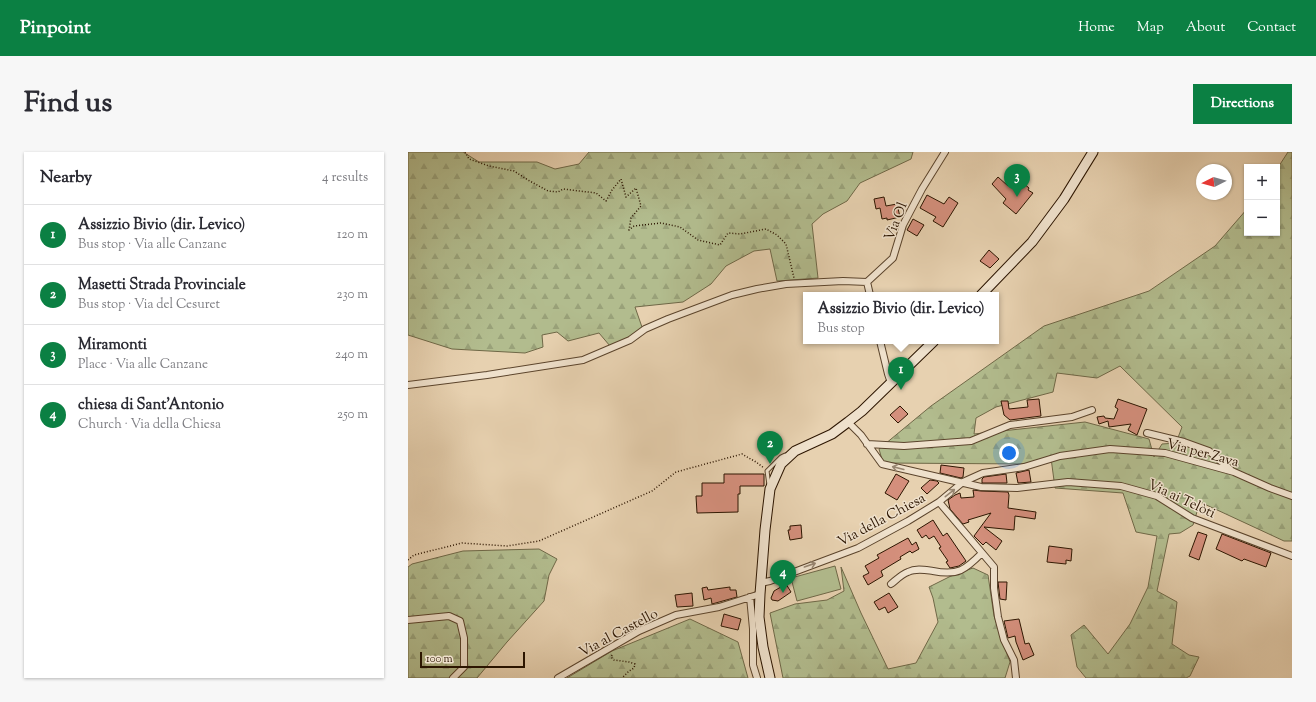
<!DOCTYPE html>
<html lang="en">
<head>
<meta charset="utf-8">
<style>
  body { margin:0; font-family:"Sorts Mill Goudy",serif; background:#f7f7f7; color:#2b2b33 }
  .controls { position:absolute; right:12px; top:12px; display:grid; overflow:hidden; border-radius:0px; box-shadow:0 1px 3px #0004 }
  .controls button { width:36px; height:36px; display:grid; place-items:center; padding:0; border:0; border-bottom:1px solid #e1e1e2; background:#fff; color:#2b2b33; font:20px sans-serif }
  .compass { position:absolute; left:788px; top:12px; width:36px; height:36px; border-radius:50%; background:#fff; box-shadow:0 1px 3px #0004; rotate:264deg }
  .scale { position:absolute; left:12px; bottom:10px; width:105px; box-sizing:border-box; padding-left:4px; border:2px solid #2c1500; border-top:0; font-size:11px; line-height:14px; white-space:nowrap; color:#2c1500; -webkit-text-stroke:3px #efe1cc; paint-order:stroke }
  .you { position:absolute; left:601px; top:301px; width:14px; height:14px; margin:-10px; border:3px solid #fff; border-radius:50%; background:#1a73e8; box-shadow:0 0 0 6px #1a73e833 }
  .badge { display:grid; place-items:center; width:26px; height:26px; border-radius:50%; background:#0b8043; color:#fff; font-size:13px; font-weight:700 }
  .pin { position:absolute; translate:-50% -33px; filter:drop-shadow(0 1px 2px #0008) }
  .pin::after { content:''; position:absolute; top:21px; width:14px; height:12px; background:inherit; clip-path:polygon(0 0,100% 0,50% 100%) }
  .popup { position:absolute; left:395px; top:140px; width:196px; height:52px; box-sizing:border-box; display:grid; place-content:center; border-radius:0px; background:#fff; filter:drop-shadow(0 1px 3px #0005); font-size:13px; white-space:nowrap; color:#7c7c81 }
  .popup b { font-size:15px; color:#2b2b33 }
  .popup::after { content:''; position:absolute; left:50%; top:100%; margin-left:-8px; border:8px solid transparent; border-top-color:#fff }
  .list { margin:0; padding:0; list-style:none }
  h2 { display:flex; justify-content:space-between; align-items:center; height:52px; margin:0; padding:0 16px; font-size:17px }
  h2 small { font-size:13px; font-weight:400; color:#7c7c81 }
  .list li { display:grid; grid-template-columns:26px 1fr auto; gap:12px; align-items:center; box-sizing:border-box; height:60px; padding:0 16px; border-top:1px solid #e1e1e2 }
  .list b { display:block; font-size:15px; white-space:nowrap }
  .list p { margin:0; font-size:13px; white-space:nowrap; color:#7c7c81 }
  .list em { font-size:13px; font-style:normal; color:#7c7c81 }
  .map { position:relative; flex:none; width:884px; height:526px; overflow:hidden; border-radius:0px }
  header { display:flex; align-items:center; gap:24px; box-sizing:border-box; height:56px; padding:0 20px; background:#0b8043; color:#fff }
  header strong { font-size:19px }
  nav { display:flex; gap:22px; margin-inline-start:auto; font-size:14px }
  .intro { display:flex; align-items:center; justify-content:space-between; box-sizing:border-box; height:96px; padding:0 24px }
  h1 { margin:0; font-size:28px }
  .button { padding:10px 18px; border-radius:0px; background:#0b8043; color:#fff; font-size:14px; font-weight:700 }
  main { display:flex; gap:24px; padding:0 24px }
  aside { flex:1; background:#fff; border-radius:0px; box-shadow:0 1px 3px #0004 }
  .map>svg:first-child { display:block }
</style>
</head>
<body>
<header>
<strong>Pinpoint</strong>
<nav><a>Home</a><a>Map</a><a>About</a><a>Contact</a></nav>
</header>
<div class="intro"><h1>Find us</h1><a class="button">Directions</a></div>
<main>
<aside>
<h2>Nearby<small>4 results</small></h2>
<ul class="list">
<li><span class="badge">1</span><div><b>Assizzio Bivio (dir. Levico)</b><p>Bus stop · Via alle Canzane</p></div><em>120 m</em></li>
<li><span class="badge">2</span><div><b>Masetti Strada Provinciale</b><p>Bus stop · Via del Cesuret</p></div><em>230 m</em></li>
<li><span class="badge">3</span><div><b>Miramonti</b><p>Place · Via alle Canzane</p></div><em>240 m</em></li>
<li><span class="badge">4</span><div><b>chiesa di Sant'Antonio</b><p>Church · Via della Chiesa</p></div><em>250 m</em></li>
</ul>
</aside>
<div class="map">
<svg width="884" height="526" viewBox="0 0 884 526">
  <defs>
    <pattern id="forest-firs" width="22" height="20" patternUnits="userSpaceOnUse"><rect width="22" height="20" fill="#b2bc8e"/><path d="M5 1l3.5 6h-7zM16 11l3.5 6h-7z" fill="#99a179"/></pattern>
  </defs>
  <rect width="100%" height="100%" fill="#e7d1b0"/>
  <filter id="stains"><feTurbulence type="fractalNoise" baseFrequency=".005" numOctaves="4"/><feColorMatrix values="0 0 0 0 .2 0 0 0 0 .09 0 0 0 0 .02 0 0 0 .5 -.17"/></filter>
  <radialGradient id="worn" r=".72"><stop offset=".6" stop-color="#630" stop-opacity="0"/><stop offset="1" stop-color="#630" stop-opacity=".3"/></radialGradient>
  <!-- green -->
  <path fill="#b2bc8e" stroke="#6f6847" d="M427,414L433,437L389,449L383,426Z"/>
  <!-- forest -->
  <path fill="url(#forest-firs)" stroke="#6f6847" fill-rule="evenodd" d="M0,0H55L71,10H129L147,17L171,12L181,0H505L503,7L452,31L439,49L415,62L404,72L410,126L369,129L362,97L346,99L318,114L303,132L275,150L227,155L235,178L202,194L191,181L160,189L149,180L134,183L135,195L117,201L44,197L0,183Z
    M880,0H884V389H876L792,350L785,373L772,381L761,382L749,439L769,450L764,492L781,503L791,505L782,524L778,526H678L669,515L663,483L676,473L700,502L722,472L740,435L749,384L728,380L715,341L647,336L643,306L620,312L475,311L471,297L523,254L636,174L741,139L807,94L839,57V81H869V17ZM712,214L774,275L768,291L754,292L746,305L741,287L677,270L566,282L568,266L588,255L645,240L649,221L689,226Z
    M131,397L149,407L141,423L136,449L99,490L69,526H0V415L4,412L55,399Z
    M433,415L453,461L480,517L508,511L530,470L525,446L521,435L545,423L565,416L580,423L586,464L602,510L597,526H375L362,461L387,452L419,448L436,439Z
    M282,467L330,490L340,526H159L204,499Z"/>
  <!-- building -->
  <path fill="#d48f7c" stroke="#2c1500" d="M590,25L600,34L608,25L621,36L620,38L625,41L608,62L595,51L598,47L584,32Z
    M519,43L536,52L541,45L550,51L535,75L525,69L528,65L512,56Z
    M476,45L478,54L489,52L492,65L479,68V66L474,67L472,56L468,57L466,47Z
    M505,67L516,73L509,84L499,78Z
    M581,98L591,107L582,116L572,109Z
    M631,247L633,264L602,268L596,263L593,249H600L601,257L620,255L619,248Z
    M710,247L739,257L729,283L720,278L723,272L701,275L700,269L691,272L689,265L696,264L697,266L706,267L710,257L707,255Z
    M492,254L500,262L490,271L482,263Z
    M533,313L556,316L555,325L553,326L532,321Z
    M621,318L623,330L610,331L608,321Z
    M316,322H356V334H332V342H330V360L289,361L288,344H294V331H316Z
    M488,322L501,329L489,348L477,341Z
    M598,322L599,331H574V327L576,325Z
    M522,328L529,329L531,331L519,342L513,336Z
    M565,338L573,339L600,340L601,343L600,356L628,360L627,367L607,364L606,378L576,375L594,389L588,398L578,390L575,393L566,384L583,361L560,368L561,370L555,372L542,357L540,348L547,343L552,341L553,346L566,345Z
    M525,368L535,384L539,381L558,409L551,414L542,416L538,410L540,409L531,396L533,395L526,384L521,387L518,383L514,386L509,378Z
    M393,373L394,386L382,388L380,378H382V374Z
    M790,380L799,383L791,408L781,404Z
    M814,382L863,401L858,415L836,407L834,409L808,397Z
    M500,386L504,393L508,390L511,397L504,401L502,399L492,405L493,407L473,419L475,424L460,433L455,424L461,421L457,414L471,406L469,403Z
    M641,394L664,397L663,409L658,408V412L639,410Z
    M590,430H599L598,448L592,447Z
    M378,432L383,440L370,449L364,448L363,446L366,439Z
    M299,435L300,438L322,435V438H328L329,445L304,452L303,446L296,448L294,436Z
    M284,441L285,454L269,455L267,443Z
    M481,441L490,455L480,461L477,455L471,458L466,450Z
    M316,462L333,467L330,478L313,474Z
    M611,467L617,492L621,491L626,503L615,508L608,490L607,484L600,486L596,469Z"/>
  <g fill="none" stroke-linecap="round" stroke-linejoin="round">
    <defs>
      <path id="service" d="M361,333L359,319L373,305L377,303"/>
      <path id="minor" d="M462,143L459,130L485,106L495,73L514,37L537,0
        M472,189L480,222L483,231
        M0,233L79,223L175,208L222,188L237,177L260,167L324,143L349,137L378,132L435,129L459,130
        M440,270L453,283L474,312L573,335L609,336L660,330L713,334L749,344L784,366L884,404
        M739,281L776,290L801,299L823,318
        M459,292L496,294L563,289L602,273L664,265L684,258
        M531,350L586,415V436L590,465L596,488L606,508L608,526
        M352,431L362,429L450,396L500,369L531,350L555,330L575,321L616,315L652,304L702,297L757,301L826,320L862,336L884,344
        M483,432C488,428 494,422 500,420C508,416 517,418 525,419C550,424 557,418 574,401
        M342,445L345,477V513L349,526
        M0,468L41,464L52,469L56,486V515L45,526
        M150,526L231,479L268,463L311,455L352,442"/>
      <path id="secondary" d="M573,143L624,90L656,47L685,0
        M362,526L355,495L351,465L352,442L357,378L362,337L373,312L387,299L424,282L440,270L454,259L526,189"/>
    </defs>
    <!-- service casing -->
    <use href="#service" stroke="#5b442c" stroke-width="5"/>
    <!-- minor casing -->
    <use href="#minor" stroke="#5b442c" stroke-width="8"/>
    <!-- secondary casing -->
    <use href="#secondary" stroke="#2c1500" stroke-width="11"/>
    <!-- path -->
    <path stroke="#2c1500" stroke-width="1.5" stroke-dasharray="1 2" stroke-linecap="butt" d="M57,0L61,7L81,14L106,19L120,28L140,39L150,40L155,37L188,41L198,49L204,38L213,27L218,45L228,36L233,54L223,66L221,78L226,74L253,71L272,75L290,88L312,93L320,81L332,82L358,77L369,83L378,92L386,126
      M0,408L6,403L54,391L99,394L131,389L244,339L268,320L334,302L348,310L356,316
      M204,503L203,505L206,508L221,510L227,512L226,516L221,519L214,526"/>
    <!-- service -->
    <use href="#service" stroke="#efe1cc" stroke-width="3"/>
    <!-- minor -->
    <use href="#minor" stroke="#efe1cc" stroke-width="6"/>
    <!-- secondary -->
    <use href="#secondary" stroke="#efe1cc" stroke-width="9"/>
  </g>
  <!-- one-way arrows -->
  <defs><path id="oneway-shaft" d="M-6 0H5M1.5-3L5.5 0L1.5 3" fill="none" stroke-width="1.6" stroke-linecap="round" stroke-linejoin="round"/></defs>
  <g stroke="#978570">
    <use href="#oneway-shaft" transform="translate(490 316) rotate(-166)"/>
    <use href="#oneway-shaft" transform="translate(542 341) rotate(-38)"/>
    <use href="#oneway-shaft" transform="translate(402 413) rotate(-19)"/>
  </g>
  <g text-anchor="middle" stroke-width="3" stroke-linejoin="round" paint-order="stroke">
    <!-- street labels -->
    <g font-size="14" fill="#2c1500" stroke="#efe1cc">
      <text transform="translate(487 69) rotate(-68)" y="5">Via Ol</text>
      <text transform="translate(795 300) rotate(15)" y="5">Via per Zava</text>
      <text transform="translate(774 346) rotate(25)" y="5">Via ai Telòti</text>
      <text transform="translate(473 367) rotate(-28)" y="5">Via della Chiesa</text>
      <text transform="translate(210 480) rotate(-28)" y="5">Via al Castello</text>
    </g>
  </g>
  <rect width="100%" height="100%" filter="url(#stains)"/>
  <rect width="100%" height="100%" fill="url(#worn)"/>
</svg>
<div class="controls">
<button>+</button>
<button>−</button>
</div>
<svg class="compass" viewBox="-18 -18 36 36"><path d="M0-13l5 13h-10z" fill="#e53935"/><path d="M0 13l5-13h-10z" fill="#7c7c81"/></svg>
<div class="scale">100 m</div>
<div class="you"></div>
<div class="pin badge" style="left:493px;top:238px">1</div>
<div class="popup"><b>Assizzio Bivio (dir. Levico)</b>Bus stop</div>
<div class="pin badge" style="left:362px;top:312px">2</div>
<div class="pin badge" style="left:609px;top:45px">3</div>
<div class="pin badge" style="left:375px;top:441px">4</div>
</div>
</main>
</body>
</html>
